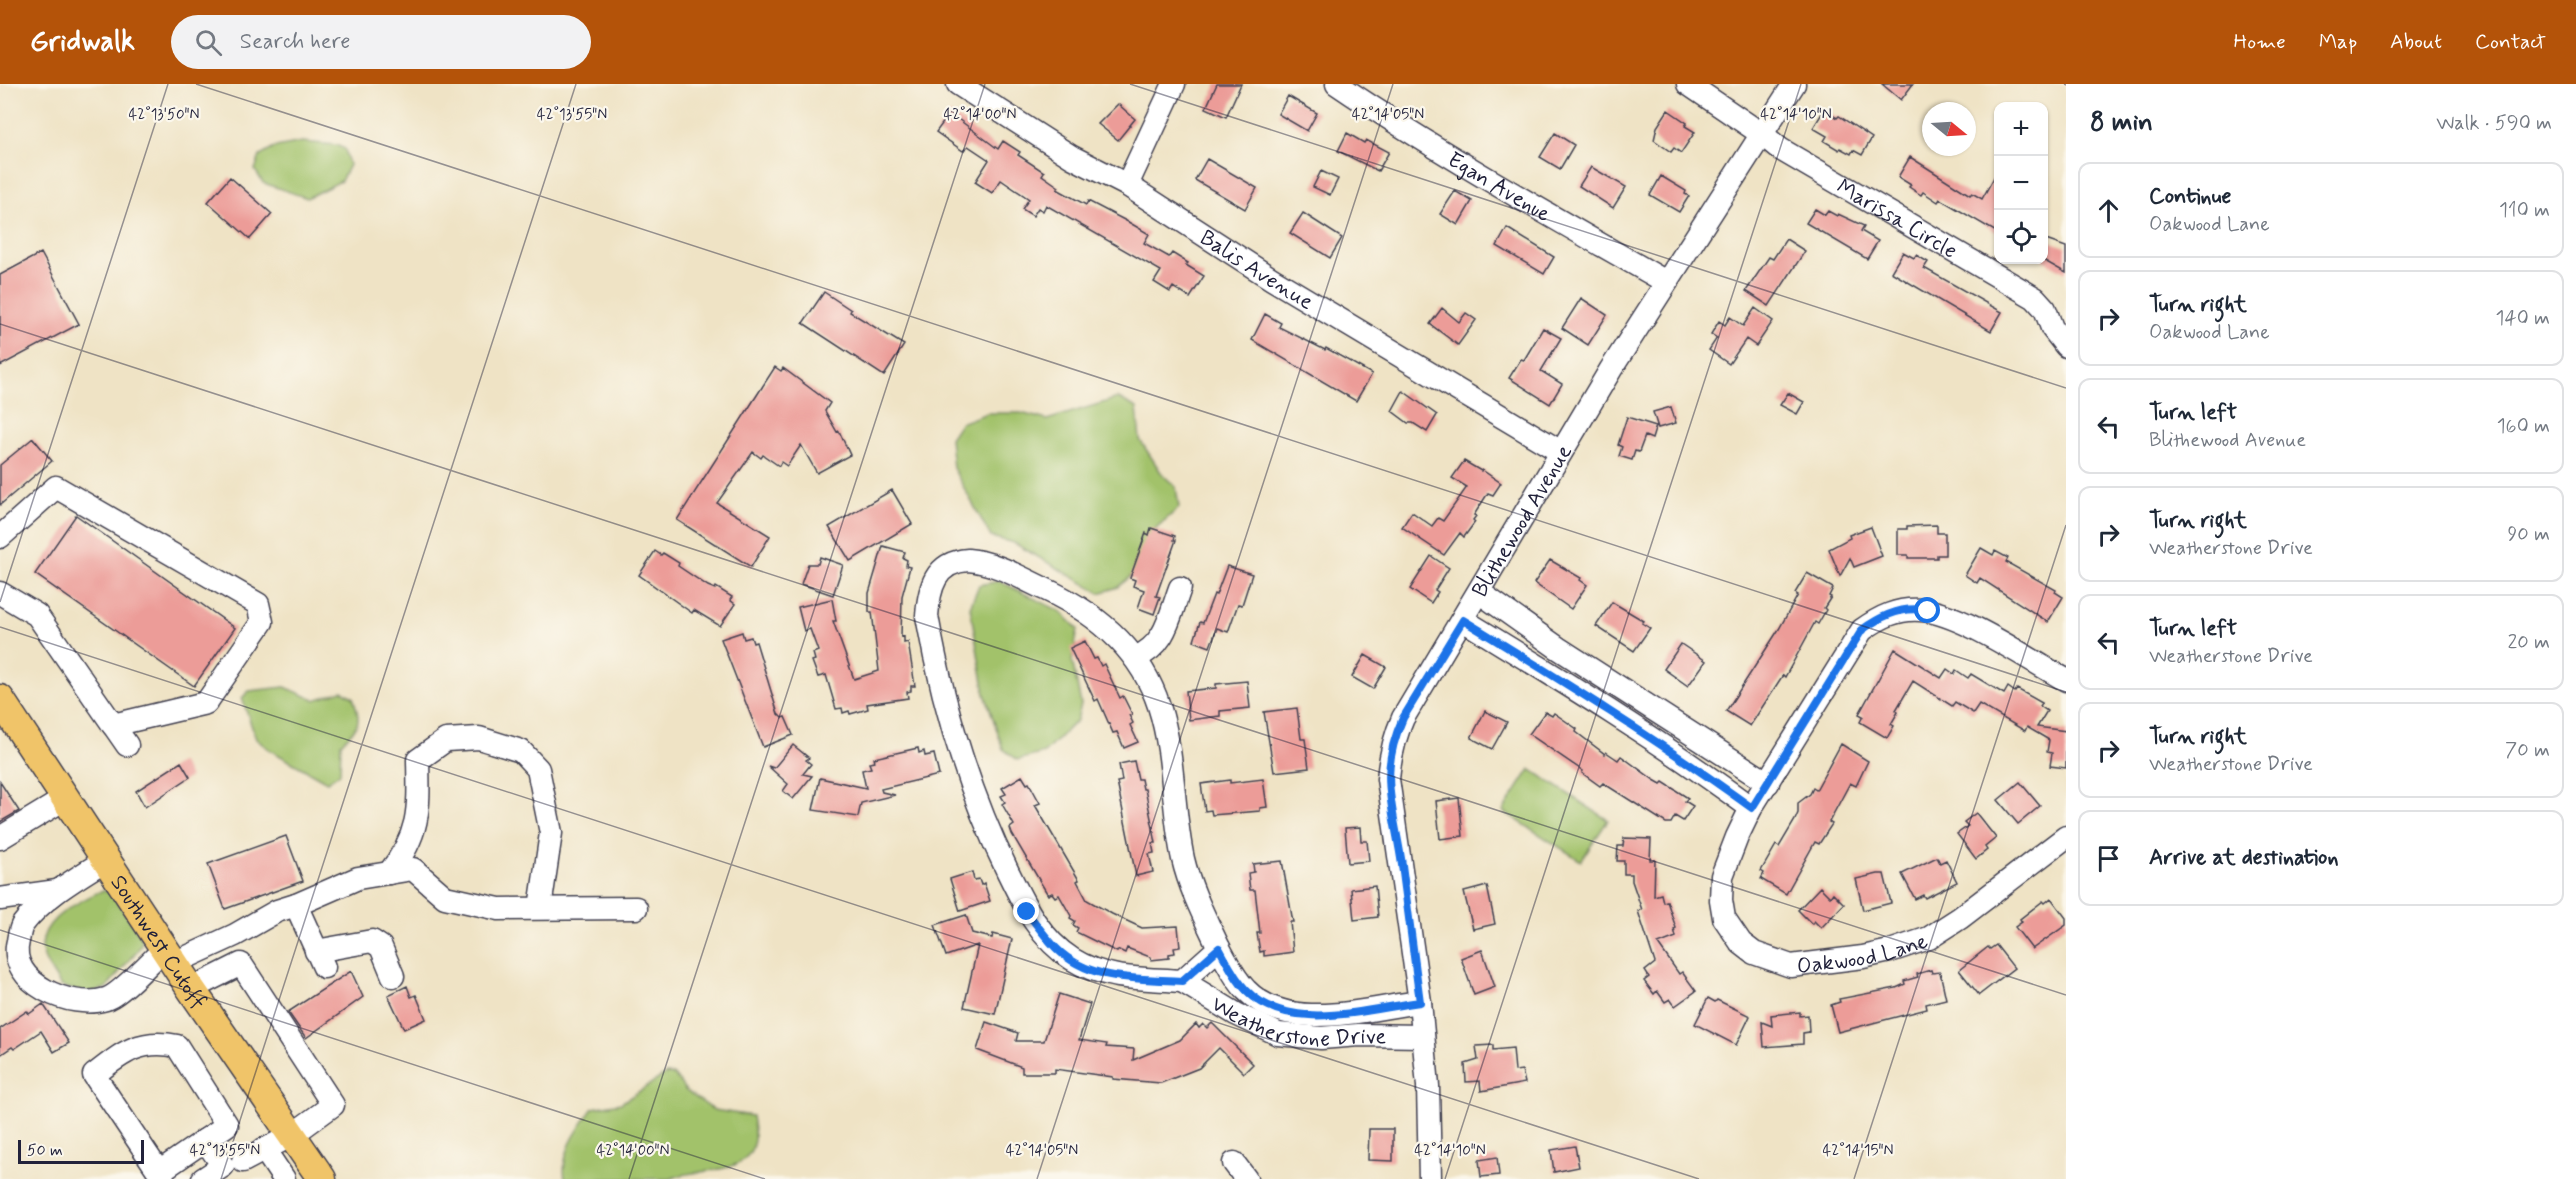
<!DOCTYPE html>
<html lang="en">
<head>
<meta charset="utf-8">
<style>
  body { margin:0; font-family:Mynerve,sans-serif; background:#f2f2f3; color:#1f2937 }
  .controls { position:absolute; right:18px; top:18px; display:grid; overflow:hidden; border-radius:12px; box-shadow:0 2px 4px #0004 }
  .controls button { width:54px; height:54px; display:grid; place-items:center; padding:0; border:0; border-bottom:2px solid #e0e1e3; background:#fff; color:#1f2937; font:30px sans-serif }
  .compass { position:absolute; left:1922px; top:18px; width:54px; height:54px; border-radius:50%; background:#fff; box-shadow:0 2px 4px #0004; rotate:108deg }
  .scale { position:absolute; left:18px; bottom:15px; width:126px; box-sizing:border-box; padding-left:6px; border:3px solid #22223b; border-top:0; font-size:16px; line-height:21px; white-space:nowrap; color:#22223b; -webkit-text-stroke:4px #fbf7ec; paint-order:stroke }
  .stop { position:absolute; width:18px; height:18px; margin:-14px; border:4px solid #1a73e8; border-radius:50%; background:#fff }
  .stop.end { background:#1a73e8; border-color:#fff; box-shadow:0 2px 6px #0008 }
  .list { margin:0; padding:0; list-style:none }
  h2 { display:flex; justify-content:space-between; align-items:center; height:78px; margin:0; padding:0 24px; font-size:26px }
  h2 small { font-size:20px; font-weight:400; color:#747a83 }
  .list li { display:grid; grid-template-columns:39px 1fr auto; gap:18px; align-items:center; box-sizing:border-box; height:96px; margin:0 12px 12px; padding:0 12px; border:2px solid #e0e1e3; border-radius:12px }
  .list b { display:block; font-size:22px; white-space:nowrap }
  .list p { margin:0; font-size:20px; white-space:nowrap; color:#747a83 }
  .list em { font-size:20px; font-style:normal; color:#747a83 }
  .icon { flex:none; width:33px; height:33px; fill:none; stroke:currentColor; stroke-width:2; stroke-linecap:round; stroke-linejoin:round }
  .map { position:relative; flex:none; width:2066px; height:1095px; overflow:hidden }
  header { display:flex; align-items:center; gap:36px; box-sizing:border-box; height:84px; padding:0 30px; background:#b45309; color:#fff }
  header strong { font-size:28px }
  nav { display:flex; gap:33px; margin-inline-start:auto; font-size:21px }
  .search { width:420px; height:54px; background:#f2f2f3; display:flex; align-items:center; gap:15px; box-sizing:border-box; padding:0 21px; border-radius:33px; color:#747a83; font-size:22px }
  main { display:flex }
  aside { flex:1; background:#fff }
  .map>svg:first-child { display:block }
</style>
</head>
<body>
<header>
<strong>Gridwalk</strong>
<div class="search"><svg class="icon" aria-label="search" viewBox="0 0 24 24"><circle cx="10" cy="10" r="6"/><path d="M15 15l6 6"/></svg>Search here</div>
<nav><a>Home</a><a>Map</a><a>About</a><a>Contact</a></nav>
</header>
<main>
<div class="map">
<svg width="2066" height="1095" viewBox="0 0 2066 1095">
  <rect width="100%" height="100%" fill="#fbf7ec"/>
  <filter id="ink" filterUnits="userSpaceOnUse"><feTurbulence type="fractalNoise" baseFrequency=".0167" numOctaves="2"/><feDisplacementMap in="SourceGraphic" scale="12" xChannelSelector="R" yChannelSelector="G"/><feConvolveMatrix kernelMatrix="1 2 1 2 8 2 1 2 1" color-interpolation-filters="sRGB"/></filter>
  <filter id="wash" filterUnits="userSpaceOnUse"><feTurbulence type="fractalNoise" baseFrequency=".008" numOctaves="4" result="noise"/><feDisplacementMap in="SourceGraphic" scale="24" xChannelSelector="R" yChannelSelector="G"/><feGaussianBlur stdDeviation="1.35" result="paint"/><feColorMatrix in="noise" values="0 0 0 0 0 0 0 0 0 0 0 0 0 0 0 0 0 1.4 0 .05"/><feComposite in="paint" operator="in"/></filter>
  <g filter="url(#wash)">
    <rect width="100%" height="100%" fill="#efe3c5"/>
    <!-- green -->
    <path fill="#a2c26a" stroke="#627252" stroke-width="1.5" d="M302,58L336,61L345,65L349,81L341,97L307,114L263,99L255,86L260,72L276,63Z
      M1118,314L1137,324L1140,356L1162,390L1176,403L1179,424L1156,444L1132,491L1118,503L1100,509L1014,459L991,453L953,384L950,354L960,339L987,329H1021L1047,336Z
      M999,497L1060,527L1078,545L1072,576L1081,620L1077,636L1044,669L1018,676L1003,665L985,610L970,523L979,501Z
      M285,603L315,616L342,607L353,613C361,638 361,641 341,659L340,689L327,698L270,666L256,655L242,614L249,607Z
      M1530,685L1608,736L1581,777L1503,727Z
      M103,806L111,808L142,854L141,862L106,904L88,910L61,902C56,894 50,886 46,878C28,840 76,819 103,806Z
      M666,990L674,991L686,1007L714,1026L752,1032C753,1039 755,1049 754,1056C749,1095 695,1082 670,1095H565C560,1068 578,1045 593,1024L621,1019Z"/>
    <g id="blocks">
      <!-- building -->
      <path fill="#ec9c98" d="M1217,0H1241L1226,33L1206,24Z
        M1882,0H1913L1901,16Z
        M1288,12L1317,29L1307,47L1278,30Z
        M1118,20L1135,35L1118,56L1098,40Z
        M1668,26L1687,39L1685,42L1695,48L1681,69L1674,64L1671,68L1654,56L1657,43Z
        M1824,26L1837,34L1839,32L1872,54L1862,71L1853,66L1851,70L1840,64L1839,66L1824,57L1827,52L1813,44Z
        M950,29L998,65L1003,57L1020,68L1018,71L1044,88L1042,91L1059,103L1057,105L1086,121L1088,117L1130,139L1149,150L1144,159L1169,173L1172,169L1188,179L1186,181L1204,192L1190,214L1173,203L1170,208L1154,198L1161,187L1046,121L1043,127L1038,124L1033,132L1022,125L1029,115L1001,96L992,109L975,98L989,76L968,62L963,67L936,48Z
        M1347,49L1364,59L1366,56L1389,68L1378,87L1338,67Z
        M1555,49L1574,61L1560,85L1540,73Z
        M1910,73L1970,111L1972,109L1982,115L1998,86V149L1940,115L1938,118L1923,108L1921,111L1909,103L1911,101L1898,93Z
        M1207,75L1257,104L1245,125L1195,96Z
        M1591,83L1626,103L1613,124L1579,102Z
        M1321,87L1338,95L1330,111L1313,103Z
        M1661,92L1686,107L1685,110L1689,112L1679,128L1650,111Z
        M230,93L272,130L250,155L208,118Z
        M1455,107L1472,117L1458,141L1440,130Z
        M1815,125L1825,131L1828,127L1837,132L1838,130L1864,142L1861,147L1878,157L1867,175L1806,139Z
        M1303,129L1342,154L1330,174L1290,149Z
        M1507,144L1554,173L1544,190L1497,162Z
        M1786,155L1805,167L1769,222L1746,207L1769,173L1773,175Z
        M2043,155L2066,163V189L2043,176Z
        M1903,168L1914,174L1916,171L1928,178L1924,184L2002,228L1991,247L1891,188Z
        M41,169L79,240L0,282V191Z
        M824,208L851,226L850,228L904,261L884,292L803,239Z
        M1581,214L1607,231L1588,261L1562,244Z
        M1442,224L1459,238L1466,229L1476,236L1458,261L1430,240Z
        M1755,224L1773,237L1756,262L1746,255L1729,280L1709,266L1717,254L1711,250L1719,237L1725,241L1730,233L1743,242Z
        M1265,230L1281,239L1279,243L1325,266L1326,264L1372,290L1356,317L1252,256Z
        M1543,244L1561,254L1541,287L1562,300L1550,320L1509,294L1521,275L1524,276Z
        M775,283L781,287L783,284L830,319L825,327L837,348L839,347L850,371L817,389L801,361L787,382L781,378L779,382L763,371L761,374L753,368L717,419L770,452L751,483L677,436Z
        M1403,307L1437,331L1427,348L1413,339H1408L1392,327Z
        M1788,309L1804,318L1797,330L1780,321Z
        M1671,323L1676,339L1658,344L1653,328Z
        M1627,333L1656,342L1652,355L1645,352L1639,368L1635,367L1632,376L1619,372L1622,363L1618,361Z
        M33,354L52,377L0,421V381Z
        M1464,377L1481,387L1482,386L1501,399L1493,411L1488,409L1474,431L1476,432L1473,436L1475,438L1464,453L1460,449L1444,471L1402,443L1412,428L1432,442L1438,434L1443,437L1467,403L1452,394Z
        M892,406L912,440L850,477L829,443Z
        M76,431L235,544L194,602L35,490Z
        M1937,441V449H1945V471H1937V474H1908V471H1898V445H1907V442Z
        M1871,443L1882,472L1854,483L1850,474L1840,492L1829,465L1850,454L1849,451Z
        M1151,444L1175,452L1174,456H1176L1156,512L1160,513L1154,530L1138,524L1144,506L1133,502L1135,496L1130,494L1146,449L1149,451Z
        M883,462L905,468L903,474L907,476L906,482L910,483L902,512L901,553L904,552V559L908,558L915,602H911V607L907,608L908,614L867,620L868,625L850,630L849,627L843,629L842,624L836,625L826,591L818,593L812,577L815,576L813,569L818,567L810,545L804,547L798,523L832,515L836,537H833L854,595L879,587L872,528H869V509Z
        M1981,464L1993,471L1995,467L2008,474L2006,478L2056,506L2055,508L2063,513L2048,538L1980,494L1977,499L1965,491Z
        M655,467L661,471L663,469L679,479L678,482L708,502L715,505L716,503L732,513L730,516L735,520L720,542L694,526L692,529L639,491Z
        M1431,472L1449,484L1435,506L1438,508L1431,519L1410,505Z
        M820,473L843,481L833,511L801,500L808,480H818Z
        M1550,476L1581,494L1580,496L1587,501L1571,525L1534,499Z
        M1227,482L1252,490L1242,521L1238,520L1228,548L1217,544L1210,563L1194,557L1200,538L1203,539L1214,510L1216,511Z
        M1807,489L1833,504L1829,512L1831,513L1824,524L1826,526L1818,540L1815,538L1785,593L1783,591L1750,642L1726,627L1779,545L1798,511L1795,509Z
        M1612,518L1644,537L1642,539L1650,544L1634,567L1596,542Z
        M742,548L744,555L751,553L753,559L756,558L778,630L782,634L785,633L793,651L763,663L721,555Z
        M1085,557L1094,575L1097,574L1101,582L1104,580L1120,614L1123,612L1132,630L1129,631L1133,639L1130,641L1138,658L1124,664L1117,648L1113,649L1098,615L1095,617L1070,564Z
        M1681,560L1706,577L1688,602L1664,585Z
        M1895,565L1941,594L1947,585L1954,590L1956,586L1968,594L1971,590L2004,610L2008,603L2015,608L2017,605L2042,619L2040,622L2047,627L2037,643L2066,647V684L2050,682L2052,669L2047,668L2049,656L2027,643L2025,647L1979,620L1973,629L1955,618L1952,622L1913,597L1896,626L1898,628L1891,640L1894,642L1887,654L1860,638L1863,632L1859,630Z
        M1365,571L1386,583L1373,605L1352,593Z
        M1247,597L1250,624L1220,627V632L1189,636L1186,607L1216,604V600Z
        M1297,624L1301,655H1305L1309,684L1274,688L1264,628Z
        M1485,627L1507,638L1492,665L1471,654Z
        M1545,628L1552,632L1554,629L1577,645L1576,648L1605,670L1606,668L1618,676L1621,672L1654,696L1661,700L1663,698L1688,714L1685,717L1693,722L1683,737L1675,732L1671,739H1666L1603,699L1600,702L1582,689L1583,687L1529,650Z
        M1841,660L1868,677L1856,702L1850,699L1829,738L1832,740L1819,760L1815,758L1786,810L1761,795L1764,789L1761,787L1776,761L1779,763L1795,736L1798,729V719L1810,710L1813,704L1816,706Z
        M793,661L809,674L806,676L811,680L803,690L812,692L793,715L783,707L788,700L768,682L774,684Z
        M918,664L919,669L924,667L925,672L934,670L939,691L881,705L882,708L895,711L861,719L858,733L813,726L820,694L866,704L862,686L871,684L869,679L875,678L874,674Z
        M1134,677L1138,695H1141L1143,705H1145L1156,759H1152L1154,769L1149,770L1153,788L1136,792L1117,698L1122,697L1119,680Z
        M181,678L190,693L145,723L136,707Z
        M1022,692L1027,700L1029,699L1040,719L1035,721L1079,796L1077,797L1087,816L1112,830L1142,844L1178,842L1180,863L1174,864L1175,869L1169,870V874L1151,876L1150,873L1127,864L1125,869L1119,866L1117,868L1076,848L1078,844L1073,841L1075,837L1070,834L1071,832L1059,811L1055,813L1052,809L1048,811L1012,750L1010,744L1014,741L1002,720L1005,718L1001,712L1006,710L1002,704Z
        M1263,695L1267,723L1260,724V727L1212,731L1211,726L1205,727L1201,700L1230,696V699Z
        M0,698L19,727L0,738Z
        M2020,698L2040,722L2018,740L1998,716Z
        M1459,714L1463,752L1440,755L1436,717Z
        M1976,729L1996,754L1985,763L1987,766L1976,775L1957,750L1968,742L1964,738Z
        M1360,743L1361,757H1367L1369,777L1348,779L1345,744Z
        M286,752L303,797L225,825L208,780Z
        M1624,754L1651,755L1650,776H1655L1654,812L1661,810L1663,818L1667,817L1676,844L1674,845L1676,853L1658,860L1679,890L1682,888L1696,907L1675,922L1670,915L1665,918L1657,907L1654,910L1644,897L1649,893L1645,887L1655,879L1638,827L1642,826L1632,797V790H1624V777H1617L1618,762H1623Z
        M1937,773L1940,779L1946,776L1957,798L1925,814L1923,811L1915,815L1902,790Z
        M1282,777L1293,838H1290L1293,868L1264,872V867L1260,868L1257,849H1260L1255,806H1250L1248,789L1254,788L1253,780Z
        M972,788L974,796L979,795L981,801L984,799L990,817L960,827L950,795Z
        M1878,790H1884L1891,819L1863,826L1856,795Z
        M1375,802L1378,833L1354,836L1351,805Z
        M1487,802L1495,840L1473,845L1464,808Z
        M1820,803L1830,813L1833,809L1844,820L1821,844L1814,837L1812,840L1798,826Z
        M2051,814L2066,834V841L2032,865L2015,843L2022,838L2020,835L2043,817L2045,819Z
        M966,831L972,849L992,854L993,850L1012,855L995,930L964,923L978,861L946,872L935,841Z
        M1996,861L2014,884L1979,911L1959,886L1988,863L1990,865Z
        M1482,866L1495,903L1474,911L1461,874Z
        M1931,886L1932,889L1940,888L1946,915L1926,920L1927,925L1838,948L1831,921L1840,918L1839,915L1896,904L1905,900L1904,897L1918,893L1917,890Z
        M351,887L363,913L306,954L288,928Z
        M407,902L411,913L416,911L426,935L404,945L388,911Z
        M1059,910L1090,920L1079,956L1107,960L1106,963L1134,965L1133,976L1180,956L1196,940L1199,944L1203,940L1207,944L1212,939L1253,980L1244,989L1219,964L1199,984L1161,999L1113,995V993L1055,985V989H1022V983L977,966L986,938L1018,949L1016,957H1044Z
        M1708,914L1715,918L1717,916L1750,932L1736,961L1695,940Z
        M43,920L69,959L54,968L41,947L14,965L12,963L0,971V945L27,927L29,930Z
        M1800,928V932L1808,931L1809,948L1803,949V960L1764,963L1762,938L1772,942L1771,931Z
        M1493,961V966L1513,964L1515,987L1522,986L1525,999L1481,1007L1480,997L1466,998L1465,980L1478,976L1476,962Z
        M1369,1045H1393V1077L1368,1076Z
        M1575,1062L1579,1083L1554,1088L1551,1066Z
        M1497,1073L1499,1091L1481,1093L1479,1076Z"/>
    </g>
  </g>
  <g filter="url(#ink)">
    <use href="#blocks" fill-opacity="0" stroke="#413f50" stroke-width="1.5"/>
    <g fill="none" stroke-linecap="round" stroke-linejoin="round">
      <defs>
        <g id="minor">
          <path id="s1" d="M958,0L1072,73L1127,101L1272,195L1561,368"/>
          <path id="s2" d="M1337,0C1443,72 1555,134 1666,198"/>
          <path id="s3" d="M1688,0L1763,51L1780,65L2035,214L2045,225L2052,244L2066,262"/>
          <path d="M1127,101L1174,0"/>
          <path d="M0,453L56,403L258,520L262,538L206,619L113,641"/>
          <path d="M968,476C995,478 1021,494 1045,505C1096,529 1141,566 1159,622C1175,671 1172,725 1183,775C1190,805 1206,836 1219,864L1182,897C1143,894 1107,897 1072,875C1040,855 1024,821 1008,788C968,707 943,622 927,532C929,504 935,478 968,476Z"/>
          <path d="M1479,508L1558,564L1768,699"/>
          <path d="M0,509L37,531L127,661"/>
          <path d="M1463,536C1561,596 1659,656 1751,724"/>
          <path d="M1135,574C1166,561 1169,534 1180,504"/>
          <path id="s4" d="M2066,596C2029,576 1962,529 1921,526C1898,524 1880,533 1862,546L1751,724L1737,753L1722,792L1721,816L1724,834L1741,859L1754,869L1791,882L1863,873L1890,867L1929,854L1960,834L2066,753"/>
          <path d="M0,754L66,714"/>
          <path d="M107,775C79,793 43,813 23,840C20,844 19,852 18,857C7,899 71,926 106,915C120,911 153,875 165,864"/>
          <path d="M389,789C421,749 419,724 418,676L446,656L479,654L521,667L538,685L551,749L540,824"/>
          <path d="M0,815L57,807"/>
          <path d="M296,821L358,794L413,785L445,813L499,825L636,824"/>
          <path d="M1219,864C1227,878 1234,894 1246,906C1288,950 1368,924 1420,918"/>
          <path d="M316,867L372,857L381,863L393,892"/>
          <path d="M174,879L235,851L277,827L296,821L324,883"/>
          <path id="s5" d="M1182,897L1236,930L1278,950L1321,954L1359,951L1423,952"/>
          <path d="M191,905L241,880L333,1021L292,1051L243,1077"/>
          <path d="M264,1065L284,1095"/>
          <path d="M1234,1079L1246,1095"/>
          <path d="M159,1088L227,1041L177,962C140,954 122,969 94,991L159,1088L163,1095"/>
          <path d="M203,1095L223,1082L205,1056"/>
          <path id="s6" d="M1430,1095L1428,1002L1420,918L1388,695C1390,673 1394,654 1403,634L1611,285L1794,0"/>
        </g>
        <g id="major">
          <path id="s7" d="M0,615L191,905L322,1095"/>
        </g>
      </defs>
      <!-- minor casing -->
      <use href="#minor" stroke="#413f50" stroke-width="25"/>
      <!-- major casing -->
      <use href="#major" stroke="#413f50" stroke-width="31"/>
      <!-- minor -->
      <use href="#minor" stroke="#fff" stroke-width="22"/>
      <!-- major -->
      <use href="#major" stroke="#f0c469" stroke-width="28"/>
    </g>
  </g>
  <g fill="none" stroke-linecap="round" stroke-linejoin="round" filter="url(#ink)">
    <!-- route -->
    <path stroke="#1a73e8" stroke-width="8" d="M1027,828C1036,840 1045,853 1056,864C1090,898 1138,894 1182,897L1219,864C1227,878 1234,894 1246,906C1288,950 1368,925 1420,918C1414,872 1408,827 1402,781C1394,724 1377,691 1403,634L1463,536C1561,596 1658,656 1752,724L1862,546C1881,532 1904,521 1928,527"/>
  </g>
  <!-- ticks -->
  <path fill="none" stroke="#22223b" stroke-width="1.5" stroke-opacity="0.45" d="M196,0L2066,608M1130,0L2066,304M2064,0L2066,1M0,240L2066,911M0,518L168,0M0,543L1699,1095M0,846L765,1095M221,1095L576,0M629,1095L985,0M1037,1095L1393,0M1445,1095L1801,0M1854,1095L2066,441"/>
  <g text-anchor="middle" stroke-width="4.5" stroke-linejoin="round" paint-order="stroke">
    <!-- street labels -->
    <g font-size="22" fill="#22223b" stroke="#fbf7ec">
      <text dy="8" stroke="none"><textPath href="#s2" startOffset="192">Egan Avenue</textPath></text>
      <text dy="8" stroke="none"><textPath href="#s3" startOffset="249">Marissa Circle</textPath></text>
      <text dy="8" stroke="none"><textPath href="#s1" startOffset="352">Balis Avenue</textPath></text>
      <text dy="8" stroke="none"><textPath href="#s6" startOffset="696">Blithewood Avenue</textPath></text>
      <text dy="8" stroke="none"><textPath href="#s7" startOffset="290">Southwest Cutoff</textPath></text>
      <text dy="8" stroke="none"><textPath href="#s4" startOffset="710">Oakwood Lane</textPath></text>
      <text dy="8" stroke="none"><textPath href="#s5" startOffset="128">Weatherstone Drive</textPath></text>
    </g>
  </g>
  <g font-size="15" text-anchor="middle" fill="#22223b" stroke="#fbf7ec" stroke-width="4.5" stroke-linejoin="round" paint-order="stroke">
    <text x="164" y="35">42°13'50"N</text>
    <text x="572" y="35">42°13'55"N</text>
    <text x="980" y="35">42°14'00"N</text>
    <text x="1388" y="35">42°14'05"N</text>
    <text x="1796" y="35">42°14'10"N</text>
    <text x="225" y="1071">42°13'55"N</text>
    <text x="633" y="1071">42°14'00"N</text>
    <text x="1042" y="1071">42°14'05"N</text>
    <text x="1450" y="1071">42°14'10"N</text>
    <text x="1858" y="1071">42°14'15"N</text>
  </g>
</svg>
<div class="controls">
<button>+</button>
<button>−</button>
<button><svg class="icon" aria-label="locate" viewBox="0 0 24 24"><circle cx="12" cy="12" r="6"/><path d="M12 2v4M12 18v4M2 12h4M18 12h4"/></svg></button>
</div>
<svg class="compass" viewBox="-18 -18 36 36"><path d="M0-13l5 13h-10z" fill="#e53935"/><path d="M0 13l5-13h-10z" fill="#747a83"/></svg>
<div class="scale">50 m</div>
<div class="stop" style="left:1928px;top:527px"></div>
<div class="stop end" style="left:1027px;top:828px"></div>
</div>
<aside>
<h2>8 min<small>Walk · 590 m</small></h2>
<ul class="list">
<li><svg class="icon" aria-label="ahead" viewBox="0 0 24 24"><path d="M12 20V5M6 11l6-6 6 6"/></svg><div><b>Continue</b><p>Oakwood Lane</p></div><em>110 m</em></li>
<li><svg class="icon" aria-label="right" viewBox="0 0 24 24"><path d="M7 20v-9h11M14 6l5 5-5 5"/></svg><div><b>Turn right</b><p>Oakwood Lane</p></div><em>140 m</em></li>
<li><svg class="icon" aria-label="left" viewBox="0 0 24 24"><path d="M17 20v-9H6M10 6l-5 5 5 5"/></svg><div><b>Turn left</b><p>Blithewood Avenue</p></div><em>160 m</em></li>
<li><svg class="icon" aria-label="right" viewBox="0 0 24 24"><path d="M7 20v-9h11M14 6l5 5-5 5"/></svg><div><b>Turn right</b><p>Weatherstone Drive</p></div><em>90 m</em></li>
<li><svg class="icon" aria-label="left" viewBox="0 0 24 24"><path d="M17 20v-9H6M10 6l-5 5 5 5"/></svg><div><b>Turn left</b><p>Weatherstone Drive</p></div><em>20 m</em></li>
<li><svg class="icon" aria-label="right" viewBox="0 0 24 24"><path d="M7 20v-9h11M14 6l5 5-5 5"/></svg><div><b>Turn right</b><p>Weatherstone Drive</p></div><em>70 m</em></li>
<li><svg class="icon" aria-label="arrive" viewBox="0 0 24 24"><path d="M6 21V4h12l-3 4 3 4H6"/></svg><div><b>Arrive at destination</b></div></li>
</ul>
</aside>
</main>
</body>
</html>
